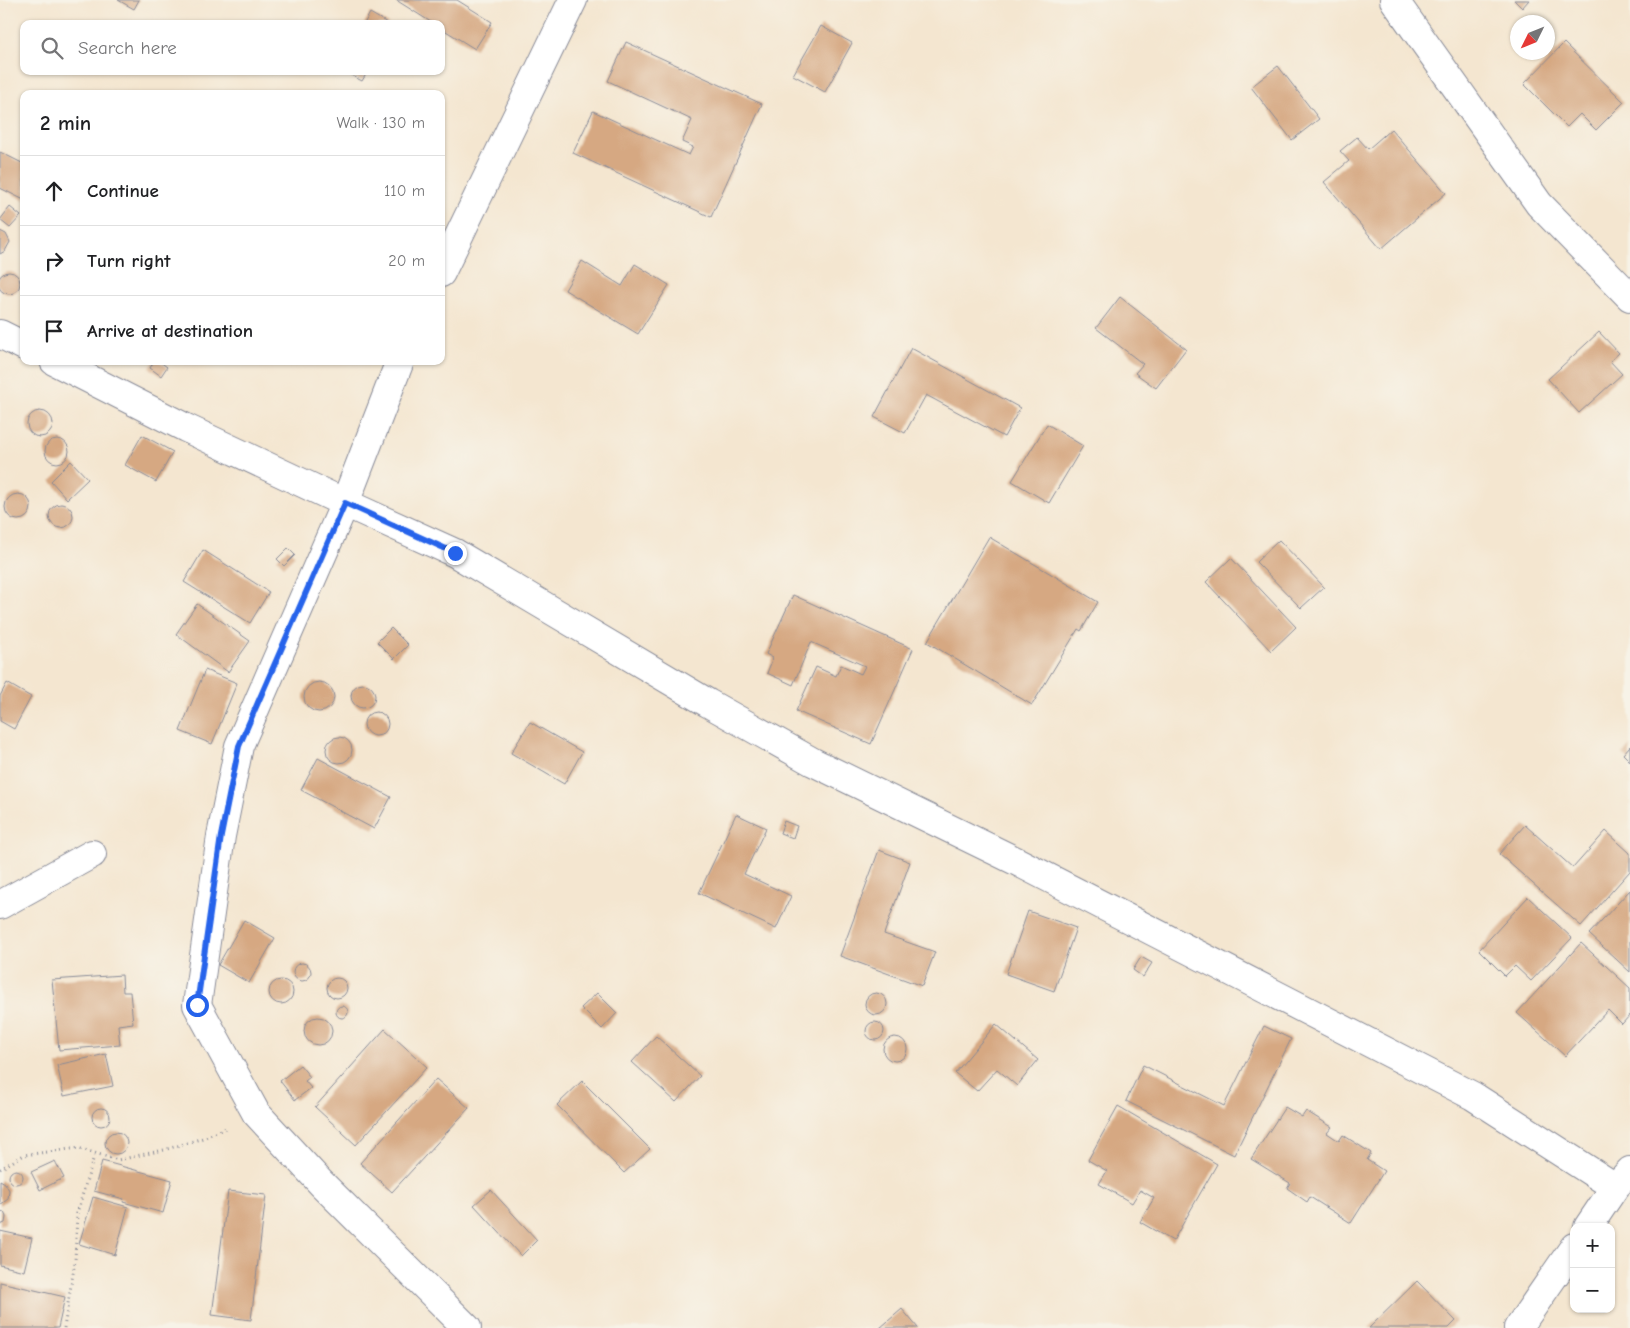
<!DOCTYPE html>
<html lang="en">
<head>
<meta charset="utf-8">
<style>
  body { margin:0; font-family:"Comic Neue",sans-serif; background:#f6f6f6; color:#202124 }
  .controls { position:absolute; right:15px; bottom:15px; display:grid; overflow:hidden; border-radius:10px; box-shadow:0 1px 4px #0004 }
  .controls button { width:45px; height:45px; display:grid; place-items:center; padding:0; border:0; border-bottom:1px solid #e0e0e0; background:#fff; color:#202124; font:25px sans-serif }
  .compass { position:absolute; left:1510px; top:15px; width:45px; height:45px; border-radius:50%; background:#fff; box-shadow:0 1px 4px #0004; rotate:227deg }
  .stop { position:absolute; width:15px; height:15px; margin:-11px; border:4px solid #2563eb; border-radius:50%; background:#fff }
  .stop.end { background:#2563eb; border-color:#fff; box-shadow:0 1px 5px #0008 }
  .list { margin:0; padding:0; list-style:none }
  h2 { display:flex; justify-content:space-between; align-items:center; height:65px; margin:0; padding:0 20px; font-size:21px }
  h2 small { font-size:16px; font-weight:400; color:#757577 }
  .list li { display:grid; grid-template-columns:32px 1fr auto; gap:15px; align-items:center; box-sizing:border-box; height:70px; padding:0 20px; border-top:1px solid #e0e0e0 }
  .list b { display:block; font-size:19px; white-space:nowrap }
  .list em { font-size:16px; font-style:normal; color:#757577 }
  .icon { flex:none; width:28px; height:28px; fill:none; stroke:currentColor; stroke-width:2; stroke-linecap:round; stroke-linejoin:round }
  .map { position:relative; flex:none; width:1630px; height:1328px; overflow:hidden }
  .search { position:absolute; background:#fff; box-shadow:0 1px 4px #0004; left:20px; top:20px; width:425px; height:55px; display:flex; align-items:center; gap:12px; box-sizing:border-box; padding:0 18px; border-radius:10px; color:#757577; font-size:19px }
  .panel { position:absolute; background:#fff; box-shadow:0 1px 4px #0004; left:20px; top:90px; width:425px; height:275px; border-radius:10px }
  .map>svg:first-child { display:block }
</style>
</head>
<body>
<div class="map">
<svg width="1630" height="1328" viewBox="0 0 1630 1328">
  <rect width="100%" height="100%" fill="#f7f3e8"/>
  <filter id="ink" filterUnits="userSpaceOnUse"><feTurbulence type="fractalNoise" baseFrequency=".02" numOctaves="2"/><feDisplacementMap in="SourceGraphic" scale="10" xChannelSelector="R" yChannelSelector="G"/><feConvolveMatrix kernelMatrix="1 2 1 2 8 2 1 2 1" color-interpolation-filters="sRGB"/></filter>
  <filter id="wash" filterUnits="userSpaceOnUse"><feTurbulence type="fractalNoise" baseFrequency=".0096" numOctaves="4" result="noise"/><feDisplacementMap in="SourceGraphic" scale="20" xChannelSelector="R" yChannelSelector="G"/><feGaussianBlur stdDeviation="1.12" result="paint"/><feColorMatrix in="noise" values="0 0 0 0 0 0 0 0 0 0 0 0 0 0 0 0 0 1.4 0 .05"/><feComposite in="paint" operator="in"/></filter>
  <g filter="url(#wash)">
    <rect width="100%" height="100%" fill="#f4e6d0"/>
    <g id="blocks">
      <!-- building -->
      <path fill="#d6a882" d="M118,0H139L134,9Z
        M396,0H457L492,22L475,49L441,28V24H434Z
        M1514,0H1529L1522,8Z
        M370,13L389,24H364Z
        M821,26L852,43L825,92L793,75Z
        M626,42L762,104L711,217L573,153L593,111L689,155L693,147L682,142L692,120L608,81Z
        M1564,43L1624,102L1596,130L1580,114L1567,127L1524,84Z
        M1278,66L1319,119L1292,140L1251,87Z
        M343,71H368L362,81Z
        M1391,129L1446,193L1381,249L1324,182L1349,161L1340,151L1357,137L1368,149Z
        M0,152L24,164V200L0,188Z
        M10,207L21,216L10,228L0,220Z
        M0,231L6,234L10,242L5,251L0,254Z
        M582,261L622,286L635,264L669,285L638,334L565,290Z
        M-2 283a11 11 0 1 1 22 0a11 11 0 1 1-22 0Z
        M1120,297L1186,349L1156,388L1135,373L1143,364L1096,328Z
        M1599,332L1619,353L1610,361L1622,374L1579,413L1548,379Z
        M911,348L1020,408L1004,437L926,395L905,433L874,417Z
        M154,361H159L167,367L161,376L150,368Z
        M27 424a13 13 0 1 1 26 0a13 13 0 1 1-26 0Z
        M1047,424L1083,446L1049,503L1012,481Z
        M142,435L173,452L156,482L125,465Z
        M45 451a12 12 0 1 1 24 0a12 12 0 1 1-24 0Z
        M71,461L88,479L67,499L51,481Z
        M5 507a13 13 0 1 1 26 0a13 13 0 1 1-26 0Z
        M49 516a12 12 0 1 1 24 0a12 12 0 1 1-24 0Z
        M989,537L1098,602L1081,631L1078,629L1032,705L927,642Z
        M1279,540L1324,587L1301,608L1256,562Z
        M288,548L295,555L284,566L277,559Z
        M203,550L269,592L250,623L184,582Z
        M1231,558L1296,627L1271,651L1206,582Z
        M793,595L913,649L871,744L796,711L816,667L836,676L841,665L861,674L865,666L811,642L793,685L767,673L773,658L766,654Z
        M197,604L250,641L228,672L176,634Z
        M391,628L408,645L394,659L377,642Z
        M205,670L237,683L212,744L180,731Z
        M304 697a15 15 0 1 1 30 0a15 15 0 1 1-30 0Z
        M7,683L31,697L14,729L0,721V696Z
        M351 696a12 12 0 1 1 24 0a12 12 0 1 1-24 0Z
        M364 724a12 12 0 1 1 24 0a12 12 0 1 1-24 0Z
        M530,722L582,752L564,784L511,753Z
        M326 750a13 13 0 1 1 26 0a13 13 0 1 1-26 0Z
        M1630,746V761L1623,754Z
        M318,758L391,797L374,829L301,790Z
        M736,814L766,828L744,874L791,896L776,929L699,893Z
        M784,821L797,826L793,838L780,833Z
        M1525,825L1573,868L1606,831L1630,853V871L1581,926L1499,854Z
        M879,850L910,862L884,934L935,952L922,986L840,956Z
        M1630,890V972L1589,934Z
        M1528,897L1572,938L1531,981L1515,966L1505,976L1479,950Z
        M1028,911L1076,928L1054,991L1006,974Z
        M244,920L275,938L249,983L218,965Z
        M1581,943L1630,988V1015L1622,1024L1608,1010L1565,1056L1517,1013Z
        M1141,957L1152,963L1143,977L1133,970Z
        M293 972a9 9 0 1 1 18 0a9 9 0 1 1-18 0Z
        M122,975L123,992H130L133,1023L118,1025L120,1045L59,1050L52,980Z
        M327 988a10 10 0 1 1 20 0a10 10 0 1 1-20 0Z
        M269 992a12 12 0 1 1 24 0a12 12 0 1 1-24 0Z
        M597,993L617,1013L602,1029L581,1008Z
        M865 1004a11 11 0 1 1 22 0a11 11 0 1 1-22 0Z
        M336 1012a6 6 0 1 1 12 0a6 6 0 1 1-12 0Z
        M304 1031a14 14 0 1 1 28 0a14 14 0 1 1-28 0Z
        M866 1031a9 9 0 1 1 18 0a9 9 0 1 1-18 0Z
        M996,1024L1038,1060L1017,1086L997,1069L977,1091L955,1073Z
        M1264,1026L1291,1039L1234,1155L1126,1101L1143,1065L1224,1106Z
        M385,1029L427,1067L356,1145L315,1107Z
        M656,1036L700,1076L676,1102L632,1062Z
        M883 1049a12 12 0 1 1 24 0a12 12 0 1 1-24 0Z
        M106,1054L113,1086L64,1096L57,1065Z
        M300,1065L310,1077L305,1081L311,1088L295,1100L280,1081Z
        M436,1079L469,1108L392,1192L360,1163Z
        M582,1081L650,1149L624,1173L557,1105Z
        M1118,1106L1217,1164L1173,1241L1140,1222L1154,1198L1140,1190L1132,1203L1099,1184L1107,1171L1088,1160Z
        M1285,1107L1302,1117L1306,1111L1332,1127L1327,1133L1339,1141L1343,1135L1371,1153L1367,1160L1384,1171L1351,1223L1310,1197L1307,1202L1287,1188L1290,1183L1251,1159Z
        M92 1117a9 9 0 1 1 18 0a9 9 0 1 1-18 0Z
        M105 1143a11 11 0 1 1 22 0a11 11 0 1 1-22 0Z
        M55,1161L64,1178L40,1190L31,1172Z
        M102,1161L172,1180L163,1213L123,1202L124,1199L94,1191Z
        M9 1177a7 7 0 1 1 14 0a7 7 0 1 1-14 0Z
        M0,1180L5,1183L9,1190L8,1199L0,1205Z
        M491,1190L537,1240L521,1256L474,1205Z
        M228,1191L266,1195L251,1320L212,1315Z
        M93,1197L128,1207L115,1255L79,1244Z
        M0,1211L4,1212L6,1217L5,1223L0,1225Z
        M0,1231L32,1238L24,1271L0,1265Z
        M1417,1281L1456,1321L1449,1328H1369Z
        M0,1282L65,1297L58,1328H0Z
        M902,1309L918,1328H880Z"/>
    </g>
  </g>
  <g filter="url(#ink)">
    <use href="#blocks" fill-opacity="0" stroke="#888a97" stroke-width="1"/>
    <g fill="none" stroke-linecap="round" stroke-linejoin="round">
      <defs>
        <path id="minor" d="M1394,0L1539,204L1630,297
          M441,273L573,0
          M0,334L24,346
          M54,361L186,428L345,503L455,553L708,703L813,762L1016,861L1473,1096L1615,1187
          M400,361L345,503L239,746L221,836L197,1005L256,1113L321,1183L467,1328
          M0,905L92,854
          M1588,1227L1615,1187L1630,1171
          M1518,1328L1574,1247"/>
      </defs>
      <!-- minor casing -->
      <use href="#minor" stroke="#888a97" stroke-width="30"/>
      <!-- path -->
      <path stroke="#888a97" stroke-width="3" stroke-dasharray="1 4" stroke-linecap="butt" d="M0,1169L24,1155L78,1148L118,1160L164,1150L203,1138L228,1127
        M64,1328L75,1261L77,1213L95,1153"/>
      <!-- minor -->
      <use href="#minor" stroke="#fff" stroke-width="28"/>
    </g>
  </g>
  <g fill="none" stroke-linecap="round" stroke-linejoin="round" filter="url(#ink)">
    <!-- route -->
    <path stroke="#2563eb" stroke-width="6" d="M197,1005L221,836L239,746L345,503L455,553"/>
  </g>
</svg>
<div class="controls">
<button>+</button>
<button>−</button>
</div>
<svg class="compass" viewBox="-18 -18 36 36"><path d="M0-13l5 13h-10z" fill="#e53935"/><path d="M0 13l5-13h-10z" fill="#757577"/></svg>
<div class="stop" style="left:197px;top:1005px"></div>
<div class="stop end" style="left:455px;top:553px"></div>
<div class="search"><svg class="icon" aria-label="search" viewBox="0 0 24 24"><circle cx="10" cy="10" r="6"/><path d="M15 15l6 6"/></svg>Search here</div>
<section class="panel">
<h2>2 min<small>Walk · 130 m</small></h2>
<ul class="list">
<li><svg class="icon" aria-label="ahead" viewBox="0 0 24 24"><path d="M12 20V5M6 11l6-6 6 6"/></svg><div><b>Continue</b></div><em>110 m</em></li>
<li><svg class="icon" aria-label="right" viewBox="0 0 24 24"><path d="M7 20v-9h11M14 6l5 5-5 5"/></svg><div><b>Turn right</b></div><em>20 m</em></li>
<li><svg class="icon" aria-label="arrive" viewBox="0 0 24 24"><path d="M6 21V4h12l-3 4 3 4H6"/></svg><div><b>Arrive at destination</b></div></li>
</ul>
</section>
</div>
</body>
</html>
